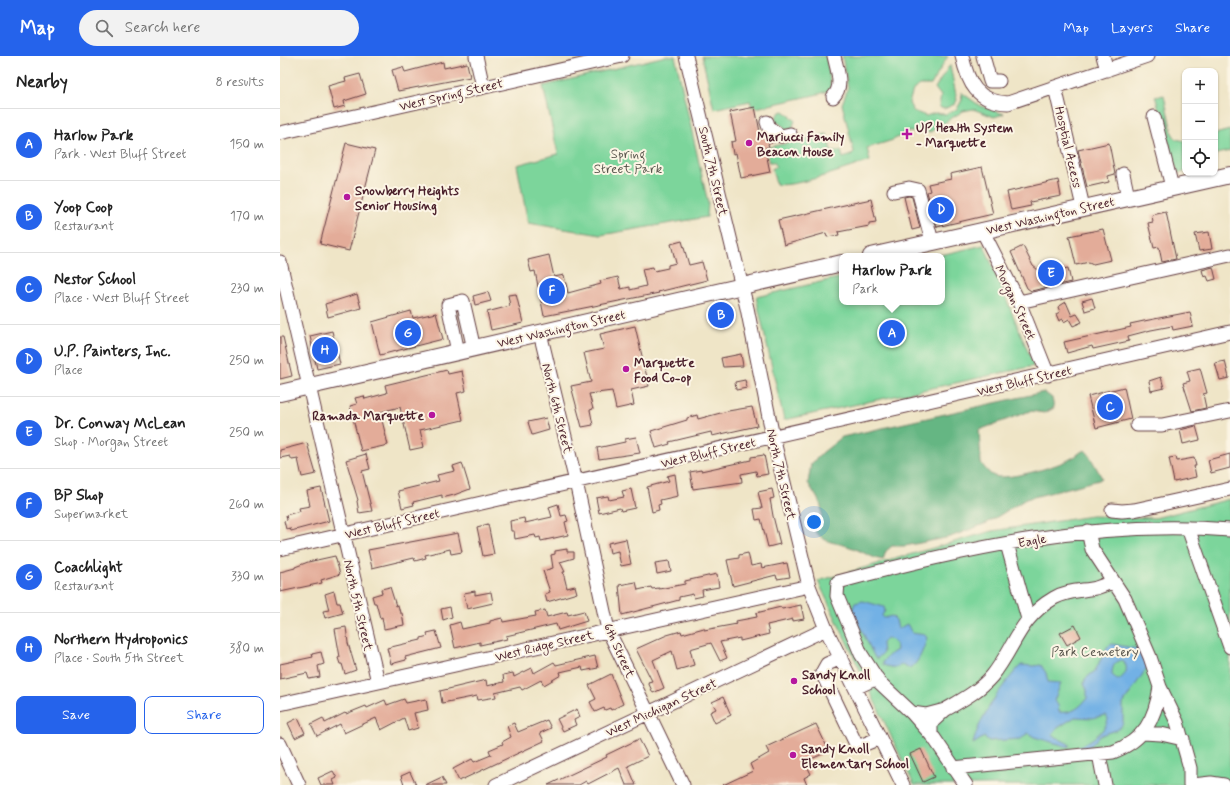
<!DOCTYPE html>
<html lang="en">
<head>
<meta charset="utf-8">
<style>
  body { margin:0; font-family:Mynerve,sans-serif; background:#f2f2f2; color:#222 }
  .controls { position:absolute; right:12px; top:12px; display:grid; overflow:hidden; border-radius:8px; box-shadow:0 1px 3px #0004 }
  .controls button { width:36px; height:36px; display:grid; place-items:center; padding:0; border:0; border-bottom:1px solid #e0e0e0; background:#fff; color:#222; font:20px sans-serif }
  .you { position:absolute; left:534px; top:466px; width:14px; height:14px; margin:-10px; border:3px solid #fff; border-radius:50%; background:#1a73e8; box-shadow:0 0 0 6px #1a73e833 }
  .badge { display:grid; place-items:center; width:26px; height:26px; border-radius:50%; background:#2563eb; color:#fff; font-size:13px; font-weight:700 }
  .pin { position:absolute; translate:-50% -50%; border:2px solid #fff; box-shadow:0 1px 4px #0006 }
  .popup { position:absolute; left:559px; top:197px; width:106px; height:52px; box-sizing:border-box; display:grid; place-content:center; border-radius:8px; background:#fff; filter:drop-shadow(0 1px 3px #0005); font-size:13px; white-space:nowrap; color:#767676 }
  .popup b { font-size:15px; color:#222 }
  .popup::after { content:''; position:absolute; left:50%; top:100%; margin-left:-8px; border:8px solid transparent; border-top-color:#fff }
  .list { margin:0; padding:0; list-style:none }
  h2 { display:flex; justify-content:space-between; align-items:center; height:52px; margin:0; padding:0 16px; font-size:17px }
  h2 small { font-size:13px; font-weight:400; color:#767676 }
  .list li { display:grid; grid-template-columns:26px 1fr auto; gap:12px; align-items:center; box-sizing:border-box; height:72px; padding:0 16px; border-top:1px solid #e0e0e0 }
  .list b { display:block; font-size:15px; white-space:nowrap }
  .list p { margin:0; font-size:13px; white-space:nowrap; color:#767676 }
  .list em { font-size:13px; font-style:normal; color:#767676 }
  .actions { display:flex; gap:8px; padding:12px 16px }
  .actions a { flex:1; padding:9px 0; border:1px solid #2563eb; border-radius:8px; text-align:center; font-size:14px; color:#2563eb }
  .actions .main { background:#2563eb; color:#fff }
  .icon { flex:none; width:22px; height:22px; fill:none; stroke:currentColor; stroke-width:2; stroke-linecap:round; stroke-linejoin:round }
  .map { position:relative; flex:none; width:950px; height:729px; overflow:hidden }
  header { display:flex; align-items:center; gap:24px; box-sizing:border-box; height:56px; padding:0 20px; background:#2563eb; color:#fff }
  header strong { font-size:19px }
  nav { display:flex; gap:22px; margin-inline-start:auto; font-size:14px }
  .search { width:280px; height:36px; background:#f2f2f2; display:flex; align-items:center; gap:10px; box-sizing:border-box; padding:0 14px; border-radius:22px; color:#767676; font-size:15px }
  main { display:flex }
  aside { flex:1; background:#fff }
  .map>svg:first-child { display:block }
</style>
</head>
<body>
<header>
<strong>Map</strong>
<div class="search"><svg class="icon" aria-label="search" viewBox="0 0 24 24"><circle cx="10" cy="10" r="6"/><path d="M15 15l6 6"/></svg>Search here</div>
<nav><a>Map</a><a>Layers</a><a>Share</a></nav>
</header>
<main>
<aside>
<h2>Nearby<small>8 results</small></h2>
<ul class="list">
<li><span class="badge">A</span><div><b>Harlow Park</b><p>Park · West Bluff Street</p></div><em>150 m</em></li>
<li><span class="badge">B</span><div><b>Yoop Coop</b><p>Restaurant</p></div><em>170 m</em></li>
<li><span class="badge">C</span><div><b>Nestor School</b><p>Place · West Bluff Street</p></div><em>230 m</em></li>
<li><span class="badge">D</span><div><b>U.P. Painters, Inc.</b><p>Place</p></div><em>250 m</em></li>
<li><span class="badge">E</span><div><b>Dr. Conway McLean</b><p>Shop · Morgan Street</p></div><em>250 m</em></li>
<li><span class="badge">F</span><div><b>BP Shop</b><p>Supermarket</p></div><em>260 m</em></li>
<li><span class="badge">G</span><div><b>Coachlight</b><p>Restaurant</p></div><em>330 m</em></li>
<li><span class="badge">H</span><div><b>Northern Hydroponics</b><p>Place · South 5th Street</p></div><em>380 m</em></li>
</ul>
<div class="actions"><a class="main">Save</a><a>Share</a></div>
</aside>
<div class="map">
<svg width="950" height="729" viewBox="0 0 950 729">
  <rect width="100%" height="100%" fill="#fcf5e5"/>
  <filter id="ink" filterUnits="userSpaceOnUse"><feTurbulence type="fractalNoise" baseFrequency=".025" numOctaves="2"/><feDisplacementMap in="SourceGraphic" scale="8" xChannelSelector="R" yChannelSelector="G"/><feConvolveMatrix kernelMatrix="1 2 1 2 8 2 1 2 1" color-interpolation-filters="sRGB"/></filter>
  <filter id="wash" filterUnits="userSpaceOnUse"><feTurbulence type="fractalNoise" baseFrequency=".012" numOctaves="4" result="noise"/><feDisplacementMap in="SourceGraphic" scale="16" xChannelSelector="R" yChannelSelector="G"/><feGaussianBlur stdDeviation="0.9" result="paint"/><feColorMatrix in="noise" values="0 0 0 0 0 0 0 0 0 0 0 0 0 0 0 0 0 1.4 0 .05"/><feComposite in="paint" operator="in"/></filter>
  <g filter="url(#wash)">
    <rect width="100%" height="100%" fill="#efe5c7"/>
    <!-- green -->
    <path fill="#7cd59b" stroke="#637a63" d="M386,0H395L428,147L427,161L321,179L248,167L237,109L278,98L263,30Z
      M422,0H546L551,31L548,35L539,38L476,52L472,51L470,45L434,53Z
      M562,0H668L651,29H640L633,34L629,47L633,55L646,60L655,57L666,58L677,53L682,44L681,36L700,50L724,58L714,61L693,53L683,55L650,76H628L613,84L587,92L590,105C570,111 512,133 496,128L492,113L496,110L494,106H489L486,93L494,90L547,78L551,95H561L563,102L571,99L574,96L562,48L568,32Z
      M670,9L677,44L675,48L664,53L659,51L661,40L655,32Z
      M884,39L892,77L896,83L905,85V116L898,117L897,116L876,43L875,41Z
      M504,55L515,64L512,73L504,74L505,72L498,66L496,69V61L500,56Z
      M950,74V95L936,98L935,103V78Z
      M704,189L754,310L504,364L476,241L562,221V246H662V200H656Z
      M950,443V729H634L538,525L712,475L812,460L875,462Z"/>
    <!-- forest -->
    <path fill="#65b683" stroke="#586a57" d="M764,336L772,342L774,352L765,357L750,355L699,374L701,407C704,411 709,418 714,420C727,425 779,410 792,402C797,400 799,396 805,394L808,397L822,422L819,424L746,443L707,467L670,481L625,490H612L606,495L603,504C591,502 582,495 570,491C554,485 546,489 534,474C550,455 538,444 528,427L531,408L542,397L562,381Z"/>
    <!-- water -->
    <path fill="#72b1e5" stroke="#5e6888" fill-rule="evenodd" d="M583,545L604,551L605,555L602,559L603,562L612,560L616,564L618,573L627,568L632,577L645,579L647,582C645,589 638,609 631,611C627,613 625,610 621,609C615,613 609,611 603,609V605L609,599L617,594L616,588L610,583H606L602,587L603,597L598,602H595L572,554L575,547Z
      M832,588L863,594L868,610L843,648V667C838,677 832,674 824,678C812,683 817,692 797,693L796,692C807,687 827,676 828,662L825,659L813,662L795,661L776,673L772,679L789,688V691L754,681L748,677L741,683L709,685L704,681L693,688C699,661 722,629 741,609L753,610L761,609L766,617L768,626L781,627L774,645L778,649L779,656C791,658 800,652 807,642V634L804,628L805,623L815,615L827,591ZM842,604C850,611 846,620 838,624L832,619C832,611 834,606 842,604Z"/>
    <g id="blocks">
      <!-- building -->
      <path fill="#e3ac99" d="M163,6L164,12L187,7L190,21L118,35L112,14L123,11L125,16Z
        M80,18L86,38L64,45L65,50L54,53L48,30L66,25L65,22Z
        M475,51L480,76H482L495,86L488,88L489,91L485,92L490,116L461,122L456,97L453,98L451,86L456,85L450,56Z
        M66,87L95,94L69,195L40,188Z
        M829,87L835,118L828,120L829,126L807,131L798,94Z
        M702,111L713,158L657,171L647,136L650,135L648,128L671,123L670,118Z
        M778,124L781,140L750,146L751,150L731,154L727,136Z
        M629,140L632,141L640,172L632,174L624,141Z
        M591,143L596,166L589,167V170L558,176L559,179L547,181L546,177L504,189L498,164Z
        M886,156L896,203L882,206L879,191L874,192L868,167L873,166L872,159Z
        M823,173L831,204L813,208L809,206L796,209L789,180Z
        M929,176L932,193L919,195L915,178Z
        M402,185L409,209L422,206L427,224L378,236L379,237L264,260L255,215L251,216L248,204L269,199L274,221L284,219L288,237L321,228L320,225L338,221L341,233L350,231V234L366,230L362,213L373,211L374,215L388,212V209L396,207L391,188Z
        M743,190L753,210L762,217L788,212L791,226L751,235L747,232L731,196Z
        M933,211L936,223L929,225L927,220L924,221L922,214Z
        M208,236L211,245L195,249L193,240Z
        M77,238L81,252L48,261L45,248Z
        M236,238L243,267L211,274L207,256L230,250L228,239Z
        M812,242L815,252L805,255L802,245Z
        M786,246L792,260L797,258L802,266L793,270L789,263L784,266L783,263L779,265L776,258L780,256L778,251Z
        M447,250L450,264L435,268L431,254Z
        M131,255L133,262L156,257L163,283L100,299L92,266Z
        M910,256L913,270L893,274L892,270L871,274L848,280L849,285L813,293L812,290L787,297L784,286L851,271L850,268L864,265Z
        M355,270L369,330L351,334L354,349L336,353L332,335L309,338L313,353L310,354L313,369L302,371L291,330L311,326L304,297L324,293L320,278Z
        M52,275L60,308L37,313L30,280Z
        M0,281H3L12,320L0,323Z
        M461,298L463,310L443,311L441,302Z
        M945,305L949,322L940,324L935,307Z
        M920,312L927,337L923,338L926,352L912,355L903,327L910,325L907,315Z
        M167,314L168,318L182,315L186,335L177,337L183,364L140,374L144,391L130,394L120,351L100,356L108,389L81,395L70,350L77,348L75,342L84,340L85,343L107,337L105,329Z
        M881,321L884,332L871,335L869,325Z
        M465,324L467,332L456,334L455,326Z
        M844,331L851,363L816,372L808,340Z
        M472,351L477,370L432,380L431,376L389,386L390,388L376,392L371,375L407,364V362L417,359L418,363L448,355Z
        M266,362L269,374L252,379L248,366Z
        M916,370L920,384L903,388L900,374Z
        M356,381L360,397L319,403L317,392L345,386V383Z
        M27,387L36,418L22,421L18,403L12,404L10,400L0,402V394Z
        M86,398L90,413L82,415L92,455L79,457L77,445L78,444L66,404Z
        M950,398V412L931,417L928,404Z
        M484,399L488,418L477,420L476,415L461,418L462,426L413,433L410,416L421,414V415L471,404V401Z
        M896,401L897,405L914,402L916,410H914L916,421L894,426L889,402Z
        M182,407L190,433L174,439L162,442V439L133,446L134,449L122,452L118,435L159,425L157,419L175,415L173,410Z
        M395,418L398,440L380,444L381,448L378,449L379,454L372,456L367,431L389,425L387,420Z
        M41,432L49,465L11,475L10,472L6,473L4,465L7,464L6,459L20,455L19,452L30,450L27,435Z
        M351,433L355,452L341,455L340,452L319,457L316,442L328,440L329,444L344,441L342,435Z
        M492,433L494,442L490,443L493,460L500,488L488,491L481,463L476,464L474,453L482,452L478,436Z
        M278,448L281,460L286,459L288,465L285,466L288,479L261,485L260,481L256,482L255,479L235,483L234,475H231L230,465L244,462L245,467L272,461L269,451Z
        M208,468L214,498L203,500L197,471Z
        M178,477L182,496L171,498L170,493L145,499L146,502L135,505L134,502L92,512L88,494Z
        M346,483L351,508L341,510L338,495L330,497L328,487Z
        M287,493V496H294V502L280,506L285,516H283L287,532L295,530L297,537L267,546L265,538L270,536L263,515L273,512L271,499L275,498V495Z
        M468,497L471,510L481,508L482,512L507,507L510,521L497,523L496,519L453,530L447,504L459,502V499Z
        M55,500L60,518L41,524L42,527L0,536V516L15,512V511L28,506Z
        M389,505L391,515L377,518L375,507Z
        M437,518L439,531L422,534L423,540L414,542L413,538L399,541V544L342,559L339,529L356,526L358,534L371,531L372,533L379,532V533L405,528V525Z
        M110,531L116,550L118,549L120,557H122L124,569L104,573L102,561L100,562L96,547H94L92,540L102,537L101,533Z
        M54,535L57,547H60L63,557L45,562L43,555L49,554L45,538Z
        M195,535V539L211,536L213,547L187,553L184,537Z
        M521,549L524,563L513,565V563L487,569L489,578L460,585V582L440,586L447,602L440,605L431,587L410,593L414,609L397,614L392,595L373,604L384,632L373,637L368,626L372,625L356,593L387,579L401,575L402,578L424,572V574L457,568L456,565L477,561L476,557L501,551L502,553Z
        M170,551L172,561L163,564L161,553Z
        M265,554L267,561L287,556L288,559L304,555L307,565L278,574L276,568L226,580L227,583L200,589V586L175,592L170,569L180,566L182,573L210,567V565L222,562L223,566L256,560L255,556Z
        M795,569L801,581L787,589L780,577Z
        M66,571L68,587L76,614L65,618L62,608H60L58,602L60,601L55,573Z
        M156,575L161,592L125,601L126,604L111,608L107,592L141,584V582L148,580L147,577Z
        M41,596L44,608L38,610L40,621L29,623L27,617L0,623V608L33,601L32,598Z
        M315,600L318,612L303,615L302,611L280,616L281,619L264,629L261,624L242,634L240,631L215,637L216,641L198,644L197,640L162,647L160,635L206,624L207,630L224,626L223,619L233,617L234,621L252,612L254,617L274,606L276,609Z
        M331,618L343,648L331,654L330,652L325,654L324,652L315,656L310,646L316,643L309,629Z
        M443,641L451,659L435,667L430,656L436,653L432,646Z
        M124,643L126,647L146,643L148,654L134,657L138,672L128,675L124,662L101,674L96,662L64,677L60,668L37,680L31,668L43,662L45,667L65,657L66,658L86,650L87,652L105,644L107,649Z
        M297,653L300,661L294,664L296,669L283,675L277,663Z
        M18,662L25,677L15,682L8,667Z
        M267,664L271,672L260,677L264,685L179,725L173,713L192,703L194,706L211,699L209,694L223,688L222,686L231,681L227,670L234,667L238,676Z
        M536,668L549,695L525,706L531,718L524,722L527,729H443L473,715L470,708L489,697L486,691Z
        M359,683L368,700L348,710L356,729H346L339,712L308,728L306,725L299,729H268L327,701L326,699Z
        M641,693L654,721L643,726L630,698Z
        M53,715L57,722L53,724L55,729H41L38,722Z
        M130,716L136,729H124L121,720Z
        M162,721L166,729H145Z"/>
    </g>
  </g>
  <g filter="url(#ink)">
    <use href="#blocks" fill-opacity="0" stroke="#633d42" stroke-width="1"/>
    <g fill="none" stroke-linecap="round" stroke-linejoin="round">
      <defs>
        <path id="minor" d="M196,0L203,31
          M406,0L467,252L493,381L529,530L546,573L623,729
          M682,0C688,27 697,46 728,47L867,0
          M703,0L710,25H719
          M823,0L827,14
          M775,31L803,151
          M553,41C564,30 557,14 554,0
          M874,61L892,131
          M487,66L489,72L501,80L510,78
          M0,77L342,0
          M843,118L848,141
          M614,135L629,132L638,134L652,185
          M702,174L739,246L768,319
          M0,206L98,626
          M739,246L950,199
          M260,277L296,426L328,574L403,729
          M178,296L168,249L183,245L194,293
          M857,369H882L950,355
          M832,454L842,455L854,454L950,433
          M908,472L950,591
          M808,475L812,493L845,543L870,601L880,631L897,666L910,712V729
          M727,488L748,563
          M0,493L950,276
          M561,602L547,608L542,617L576,688L580,690L600,682
          M575,632L597,622
          M0,648L529,530
          M665,654C682,644 699,635 712,620C736,590 738,563 774,542C788,534 802,535 816,532C822,530 828,528 833,525
          M632,657L646,659L665,654L651,667V679
          M863,677L881,678L903,683
          M0,688L19,729
          M819,698L825,729
          M673,712L833,696C864,684 875,664 880,631
          M216,729L546,573
          M686,729L654,682L632,657L599,626L581,598L557,540L558,526C685,492 817,463 950,474
          M913,729L931,727L944,729"/>
        <path id="major" d="M591,200L950,119
          M0,337L562,207"/>
      </defs>
      <!-- minor casing -->
      <use href="#minor" stroke="#633d42" stroke-width="15"/>
      <!-- major casing -->
      <use href="#major" stroke="#633d42" stroke-width="18"/>
      <!-- minor -->
      <use href="#minor" stroke="#fff" stroke-width="13"/>
      <!-- major -->
      <use href="#major" stroke="#fff" stroke-width="16"/>
    </g>
  </g>
  <!-- markers -->
  <g fill="#b5179e" stroke="#fcf5e5" stroke-width="1.5">
    <path d="M625 72h4v4h4v4h-4v4h-4v-4h-4v-4h4z"/>
    <circle cx="469" cy="87" r="4"/>
    <circle cx="67" cy="141" r="4"/>
    <circle cx="346" cy="313" r="4"/>
    <circle cx="152" cy="359" r="4"/>
    <circle cx="514" cy="625" r="4"/>
    <circle cx="513" cy="699" r="4"/>
  </g>
  <g text-anchor="middle" stroke-width="4" stroke-linejoin="round" paint-order="stroke">
    <!-- street labels -->
    <g font-size="13" fill="#4a1f2b" stroke="#fcf5e5">
      <text transform="translate(171 38) rotate(-13)" y="5">West Spring Street</text>
      <text transform="translate(789 91) rotate(77)" y="5">Hosptial Access</text>
      <text transform="translate(434 115) rotate(77)" y="5">South 7th Street</text>
      <text transform="translate(770 159) rotate(-13)" y="5">West Washington Street</text>
      <text transform="translate(736 246) rotate(65)" y="5">Morgan Street</text>
      <text transform="translate(281 272) rotate(-13)" y="5">West Washington Street</text>
      <text transform="translate(744 324) rotate(-13)" y="5">West Bluff Street</text>
      <text transform="translate(278 352) rotate(76)" y="5">North 6th Street</text>
      <text transform="translate(428 396) rotate(-13)" y="5">West Bluff Street</text>
      <text transform="translate(502 418) rotate(77)" y="5">North 7th Street</text>
      <text transform="translate(112 467) rotate(-13)" y="5">West Bluff Street</text>
      <text transform="translate(752 484) rotate(-10)" y="5">Eagle</text>
      <text transform="translate(79 549) rotate(77)" y="5">North 5th Street</text>
      <text transform="translate(264 589) rotate(-13)" y="5">West Ridge Street</text>
      <text transform="translate(340 594) rotate(66)" y="5">6th Street</text>
      <text transform="translate(381 651) rotate(-25)" y="5">West Michigan Street</text>
    </g>
    <!-- poi labels -->
    <g font-size="13" font-weight="bold" fill="#4a1f2b" stroke="#fcf5e5" text-anchor="start">
      <text x="636" y="76">UP Health System<tspan x="636" dy="15">- Marquette</tspan></text>
      <text x="477" y="85">Mariucci Family<tspan x="477" dy="15">Beacon House</tspan></text>
      <text x="75" y="139">Snowberry Heights<tspan x="75" dy="15">Senior Housing</tspan></text>
      <text x="354" y="311">Marquette<tspan x="354" dy="15">Food Co-op</tspan></text>
      <text x="144" y="364" text-anchor="end">Ramada Marquette</text>
      <text x="522" y="623">Sandy Knoll<tspan x="522" dy="15">School</tspan></text>
      <text x="521" y="697">Sandy Knoll<tspan x="521" dy="15">Elementary School</tspan></text>
    </g>
    <!-- park labels -->
    <g font-size="13" fill="#59564d" stroke="#fcf5e5">
      <text x="348" y="102">Spring<tspan x="348" dy="15">Street Park</tspan></text>
      <text x="815" y="600">Park Cemetery</text>
    </g>
  </g>
</svg>
<div class="controls">
<button>+</button>
<button>−</button>
<button><svg class="icon" aria-label="locate" viewBox="0 0 24 24"><circle cx="12" cy="12" r="6"/><path d="M12 2v4M12 18v4M2 12h4M18 12h4"/></svg></button>
</div>
<div class="you"></div>
<div class="pin badge" style="left:612px;top:277px">A</div>
<div class="popup"><b>Harlow Park</b>Park</div>
<div class="pin badge" style="left:441px;top:259px">B</div>
<div class="pin badge" style="left:830px;top:351px">C</div>
<div class="pin badge" style="left:661px;top:154px">D</div>
<div class="pin badge" style="left:771px;top:217px">E</div>
<div class="pin badge" style="left:272px;top:235px">F</div>
<div class="pin badge" style="left:128px;top:277px">G</div>
<div class="pin badge" style="left:45px;top:294px">H</div>
</div>
</main>
</body>
</html>
